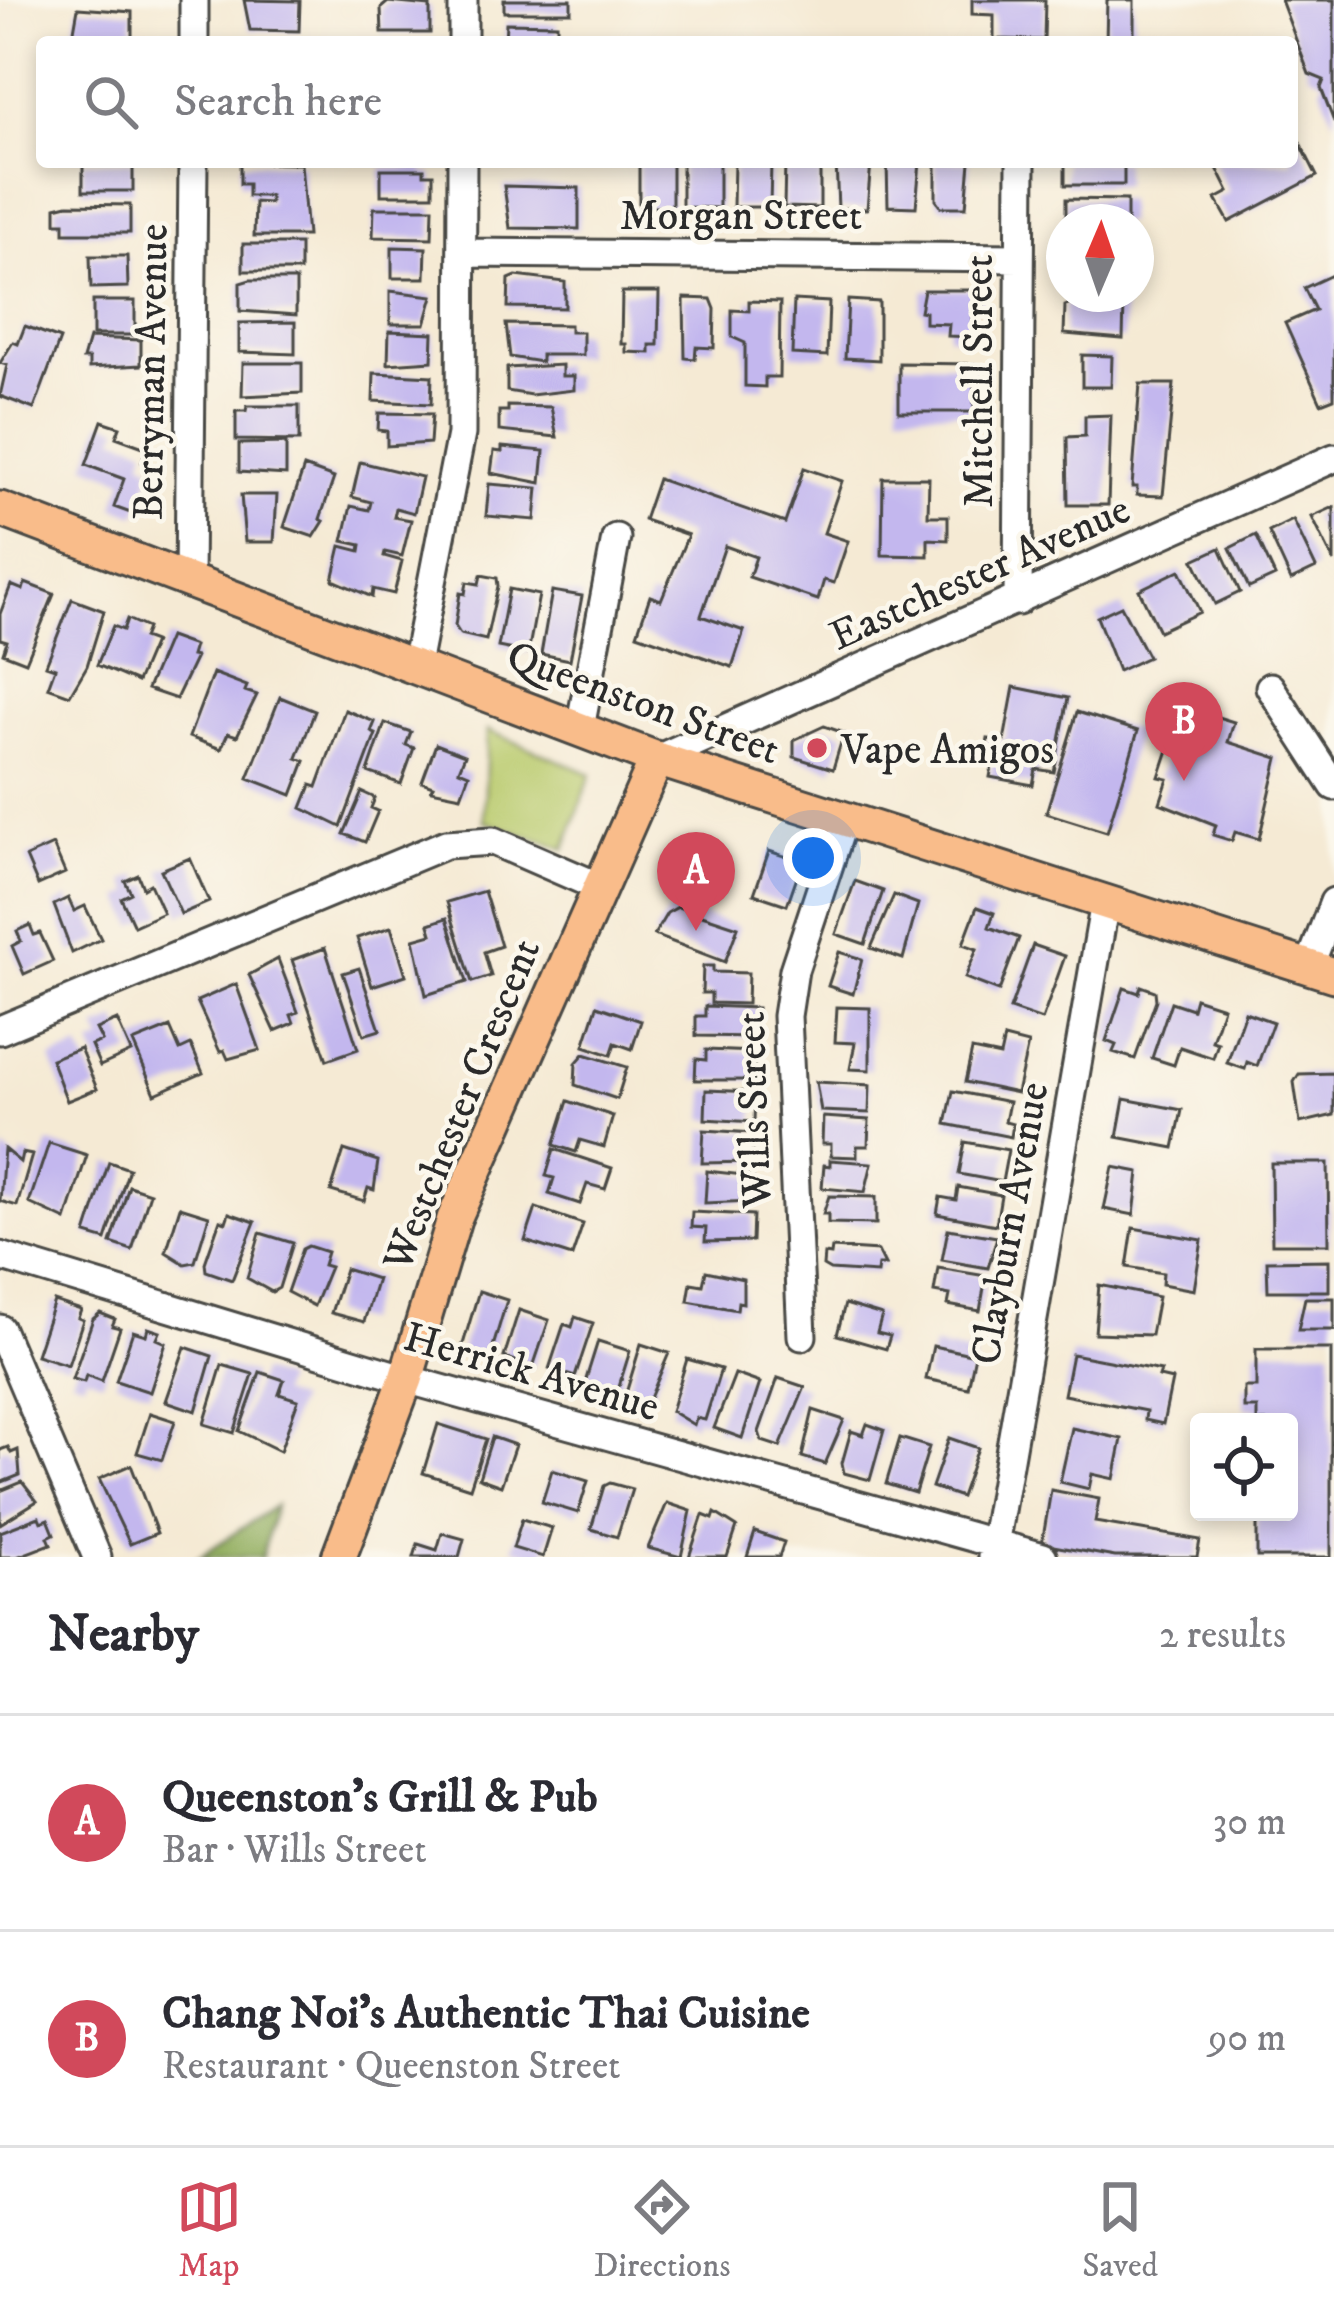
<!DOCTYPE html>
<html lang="en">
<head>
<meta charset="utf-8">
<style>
  body { margin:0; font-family:"IM FELL DW Pica",serif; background:#f7f7f7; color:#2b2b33 }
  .controls { position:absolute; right:36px; bottom:36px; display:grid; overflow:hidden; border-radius:12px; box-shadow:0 6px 18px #0003 }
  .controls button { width:108px; height:108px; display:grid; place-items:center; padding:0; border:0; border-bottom:3px solid #e1e1e2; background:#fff; color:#2b2b33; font:60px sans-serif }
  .compass { position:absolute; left:1046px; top:204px; width:108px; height:108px; border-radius:50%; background:#fff; box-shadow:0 6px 18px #0003; rotate:2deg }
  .you { position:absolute; left:813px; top:858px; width:42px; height:42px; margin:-30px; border:9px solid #fff; border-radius:50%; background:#1a73e8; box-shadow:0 0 0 18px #1a73e833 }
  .badge { display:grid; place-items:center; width:78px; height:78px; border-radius:50%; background:#d1495b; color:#fff; font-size:39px; font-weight:700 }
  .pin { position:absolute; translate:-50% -99px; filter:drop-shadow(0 3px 6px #0008) }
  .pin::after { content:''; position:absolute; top:63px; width:42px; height:36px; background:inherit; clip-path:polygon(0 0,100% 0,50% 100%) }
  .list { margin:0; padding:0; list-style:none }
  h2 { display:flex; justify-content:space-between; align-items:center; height:156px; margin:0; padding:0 48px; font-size:51px }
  h2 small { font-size:39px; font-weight:400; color:#7c7c81 }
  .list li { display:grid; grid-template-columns:78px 1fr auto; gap:36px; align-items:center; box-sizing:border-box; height:216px; padding:0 48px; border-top:3px solid #e1e1e2 }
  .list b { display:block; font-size:45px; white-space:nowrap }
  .list p { margin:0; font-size:39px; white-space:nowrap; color:#7c7c81 }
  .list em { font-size:39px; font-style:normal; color:#7c7c81 }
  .icon { flex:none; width:66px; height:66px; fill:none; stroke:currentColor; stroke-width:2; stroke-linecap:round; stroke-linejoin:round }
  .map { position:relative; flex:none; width:1334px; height:1557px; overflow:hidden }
  .search { position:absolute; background:#fff; box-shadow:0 6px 18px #0003; left:36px; right:36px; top:36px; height:132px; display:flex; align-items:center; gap:30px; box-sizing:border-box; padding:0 42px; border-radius:12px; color:#7c7c81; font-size:45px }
  .sheet { height:588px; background:#fff }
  nav { display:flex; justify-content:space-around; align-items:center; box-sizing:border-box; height:168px; border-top:3px solid #e1e1e2; background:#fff; font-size:33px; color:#7c7c81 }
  nav a { display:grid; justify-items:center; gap:6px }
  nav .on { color:#d1495b }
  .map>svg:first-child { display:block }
</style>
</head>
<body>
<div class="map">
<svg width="1334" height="1557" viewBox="0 0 1334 1557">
  <rect width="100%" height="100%" fill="#fbf7ec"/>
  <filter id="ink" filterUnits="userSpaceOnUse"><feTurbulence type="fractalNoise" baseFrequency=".00833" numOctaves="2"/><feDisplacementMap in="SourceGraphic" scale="24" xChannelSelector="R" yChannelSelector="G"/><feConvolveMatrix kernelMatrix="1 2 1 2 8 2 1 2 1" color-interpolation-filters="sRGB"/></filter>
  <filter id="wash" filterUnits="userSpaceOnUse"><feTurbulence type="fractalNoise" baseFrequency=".004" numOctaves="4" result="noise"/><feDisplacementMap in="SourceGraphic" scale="48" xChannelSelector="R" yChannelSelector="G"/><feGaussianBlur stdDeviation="2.7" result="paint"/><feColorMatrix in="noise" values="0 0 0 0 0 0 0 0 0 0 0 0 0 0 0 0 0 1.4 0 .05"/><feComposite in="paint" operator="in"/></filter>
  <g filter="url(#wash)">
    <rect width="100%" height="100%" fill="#f5ead4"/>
    <!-- green -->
    <path fill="#bacb6e" stroke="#727b4c" stroke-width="3" d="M487,730L591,774L565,849L484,821Z"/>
    <!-- forest -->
    <path fill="#93af61" stroke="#5f6d46" stroke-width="3" d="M275,1506L262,1557H199Z"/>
    <g id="blocks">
      <!-- building -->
      <path fill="#c3b7ee" d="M244,0L300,1L299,31L250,30Z
        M504,0H571V12H504Z
        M972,0H1045L1044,40L994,39V15L972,14Z
        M1107,0H1134V42H1106Z
        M1281,0H1334V122L1321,88L1324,80L1309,74Z
        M388,2L430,6V33H382L381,8Z
        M78,8L132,12V42H72Z
        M506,23L557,24V42H505Z
        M1292,127L1317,176L1229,222L1216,199L1229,192L1214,162H1292Z
        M83,162H133V191H83Z
        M639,162H672V207H639Z
        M682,162H719V208L682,207Z
        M734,162H771L770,207H733Z
        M785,162H820V208L784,207Z
        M836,162H871L867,209L838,208Z
        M887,162H920L916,207L888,206Z
        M936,162H970L966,207H941L936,200Z
        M1065,162H1124V185H1065Z
        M240,163L301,164L307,236H254L255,202L270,203V196H248V184H240Z
        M381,169H424V174H433V195H381Z
        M504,186L579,188V229L510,228Z
        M1066,199L1127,200V222H1066Z
        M68,204L130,205V233H64V223H56V207Z
        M374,208H433L432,238L373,237Z
        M243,244H300V271H243Z
        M392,247L426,248L425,278H392Z
        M90,256H127L128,287L91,288Z
        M1334,274V398L1321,403L1285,323L1315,310L1304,288Z
        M516,276L565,282V308L508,307L509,279Z
        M250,280H296V315L240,311V283Z
        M924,290H984V309H973V337L948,336L949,324L925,323V312L920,311Z
        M390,291L433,296L425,324H390Z
        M622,292H659L658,345H650V353L626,352V344H621Z
        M684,298L711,299L715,309L714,348L696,347L695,359L685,358Z
        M794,300L829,302L827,356L792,354Z
        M848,300L879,302V360L845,358Z
        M93,301H135V335H93Z
        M749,301L780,302L779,377H765V387L745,386V343L732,337V310L749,311Z
        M1073,303H1124L1123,339L1064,334L1065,306Z
        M295,322V354L239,352V323Z
        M506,324L570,325V332H583V355H541V362L510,357Z
        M25,326L60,339L34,409L0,396L7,365L0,363L13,342L18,344Z
        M389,331L433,333L432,361L388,364Z
        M89,338L141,340V365L89,368V359H83Z
        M1082,355L1112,356L1111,387H1082Z
        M243,363H302V393L242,396Z
        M899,363L974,364V412H899Z
        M562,365V376H574V390L531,395L507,391V368Z
        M374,373L432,376L431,404L373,401Z
        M1140,384H1174L1163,496L1137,495V487H1132Z
        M247,406H299V441L236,440V411H246Z
        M508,406L551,407L557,437L499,431V411H508Z
        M379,413L432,414L430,443L387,446V431L378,430Z
        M1111,415L1108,505H1068L1067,437L1085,436V416Z
        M102,421L120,427L116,437L146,448L142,462L150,465L148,481L136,515L114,507L124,479L86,465Z
        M286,443V475L239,472V444Z
        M502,447L544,451L541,483L491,473L494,451L502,452Z
        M360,462L422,477L414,513L396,508L394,517L411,520L402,556L385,552L384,556L402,561L394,594L373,589L372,597L333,580L341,546L360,551L361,545L343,541L351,506L369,510L371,502L352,497Z
        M304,467L334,478L320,519L324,521L314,537L284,527Z
        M804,468L842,481L824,533L848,541L834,583L824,580L818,600L749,577L756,557L725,546L701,616L744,631L732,667L637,634L650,596L661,600L688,535L644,520L658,479L785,523Z
        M883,478H929L928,516H948V540L928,539V556L882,555Z
        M489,484L538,488L535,520L486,516Z
        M241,495H277L274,542H245Z
        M1334,507V562L1312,517Z
        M1293,520L1316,568L1291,580L1269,532Z
        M1256,535L1275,576L1249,588L1230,548Z
        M1220,548L1240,592L1215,604L1194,560Z
        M1180,570L1200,612L1159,631L1139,590Z
        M481,575L497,578L498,586L486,640L460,634L455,626L460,593L465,594L467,582L479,584Z
        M25,583L54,594L26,662L3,653L7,641L0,639V614L11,585L23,590Z
        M509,589L539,595L528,653L498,647Z
        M552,591L582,596L570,660L541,654Z
        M72,599L104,611L87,666L70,695L48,687L55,668L46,665Z
        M1121,606L1148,657L1118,671L1097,617Z
        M127,619L147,628L143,638L154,642L137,682L97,665L113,626L123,630Z
        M169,637L194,646L191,656L196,657L176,699L147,689Z
        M213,673L247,686L245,691L257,695L237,736L228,733L221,749L189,737Z
        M1014,687L1068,698L1054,772L1036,769L1033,785L990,777L994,756L985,755L988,739L1004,741Z
        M280,697L315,711L297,758L305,761L292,795L248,778Z
        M1192,709L1234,722L1228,742L1278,758L1259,839L1235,832L1232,841L1213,835L1216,825L1160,803L1168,779L1159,777L1168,750L1178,754Z
        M345,710L375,722L371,732L376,734L341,827L302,808L311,785L317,787Z
        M1077,712L1138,731L1107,832L1046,813Z
        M385,723L411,732L406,745L414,748L401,784L368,772Z
        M824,726L844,733L833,769L794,757V740Z
        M436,744L465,755L459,770L469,774L461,796L431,790L433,786L422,782Z
        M362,792L375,798L371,808L378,811L365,842L344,834Z
        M53,845L65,873L38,885L26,857Z
        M769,851L802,862L787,905L754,894Z
        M190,858L209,902L181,914L161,870Z
        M138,875L143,888L150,884L163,913L134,926L121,898L131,893L125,881Z
        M855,881L883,891L865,944L836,934Z
        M484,891L501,946L484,952L491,976L472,982L447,902Z
        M894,895L918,904L903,959L871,948Z
        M68,898L74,911L85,906L101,939L72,953L54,905Z
        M678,907L738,927L725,962L654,935L667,913Z
        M977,907L994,913L989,927L1019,938L999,991L965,978L977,949L963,944Z
        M447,918L467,982L426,995L414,939L432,934L429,924Z
        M30,925L34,935L40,933L53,961L24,974L12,946L21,941L17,931Z
        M391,927L406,975L372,986L357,938Z
        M1033,945L1065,956L1042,1020L1010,1009Z
        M325,948L358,1049L327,1060L292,960Z
        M839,952L862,959L853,994L828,986Z
        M278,959L298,1012L291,1015L294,1023L275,1031L249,975Z
        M703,966H713V972L748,973L747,1004L711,1003V993H702Z
        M359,968L380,1030L364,1035L343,973Z
        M236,984L260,1050L228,1059L224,1050L220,1052L197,1001Z
        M1141,986L1155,991L1156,1000L1135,1059L1113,1052L1116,1045L1106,1041L1124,988L1139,993Z
        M1195,998L1223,1007L1212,1041L1218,1043L1213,1058L1180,1047L1174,1065L1152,1058L1171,1002L1192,1009Z
        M597,1006L641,1021L632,1049L615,1043L611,1055L584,1046Z
        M705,1006L757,1008V1037L696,1036V1016H705Z
        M837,1007L870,1008V1070L850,1069L855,1043L835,1042Z
        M1245,1012L1273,1022L1257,1066L1247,1062L1245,1069L1227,1063Z
        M117,1020L131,1052L100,1066L91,1045L102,1041L96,1029Z
        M170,1027L180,1050L191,1045L203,1073L155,1094L133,1042Z
        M1004,1038L1028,1044L1017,1093L965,1082L972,1050L1000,1056Z
        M80,1048L97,1089L67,1101L51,1059Z
        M706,1050L755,1052L754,1080H695L696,1059L706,1060Z
        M584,1054L627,1067L617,1099L575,1085L576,1063Z
        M1334,1073V1115L1300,1123L1294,1082L1299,1074Z
        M816,1082L870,1085L869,1113L821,1111Z
        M706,1090L755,1092L754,1122L705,1119Z
        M953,1091L1009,1102L1005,1122L1013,1124L1011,1137L946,1124Z
        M1124,1099L1182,1110L1174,1148L1117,1137Z
        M568,1101L613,1116L604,1147L580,1140L576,1152L554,1145Z
        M823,1117L869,1120L868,1146H857V1157L831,1156V1144H822Z
        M704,1130L754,1133L752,1162L702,1163Z
        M965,1142L1008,1150L1002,1182L959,1174Z
        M49,1143L87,1155L66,1220L29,1203Z
        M4,1149L20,1162L22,1153L32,1155L17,1206L0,1201Z
        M554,1149L612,1168L605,1189L587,1184L580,1204L549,1194L554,1178L546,1176Z
        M344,1150L378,1161L374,1190L368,1188L364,1201L331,1191Z
        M830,1160L872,1163L865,1192L822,1188L824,1165L830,1166Z
        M109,1162L129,1169L106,1240L86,1234Z
        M1271,1163H1328L1329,1244H1272Z
        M1113,1167L1139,1172L1134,1215L1104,1209Z
        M707,1171L753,1176V1201L705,1203Z
        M129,1186L150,1193L132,1250L111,1243Z
        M958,1187L1001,1195L996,1225L937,1214L940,1197L956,1200Z
        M829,1196L876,1197V1224L828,1223V1214H823Z
        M180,1207L209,1216L195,1262L185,1264L166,1252Z
        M536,1208L583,1224L572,1256L525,1241Z
        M692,1212L753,1215L752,1241L705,1242L706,1228L691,1227Z
        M229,1213L255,1222L232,1280L206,1271L205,1263L220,1220L226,1222Z
        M1133,1228L1202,1240L1194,1290L1162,1284L1163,1273L1127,1267Z
        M948,1229L997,1237L988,1268L942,1260Z
        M260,1233L293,1243L279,1288L272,1292L247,1278Z
        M308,1246L327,1252L323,1265L330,1267L314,1306L287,1292L302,1249Z
        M832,1248L878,1251L885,1265H878L877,1273L830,1270L823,1266L824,1254L831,1255Z
        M1329,1260V1291H1268L1267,1261Z
        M938,1268L986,1276L980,1311L948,1305L950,1295L934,1292Z
        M345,1269L377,1279L364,1322L331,1313Z
        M706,1271L743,1279V1303L738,1302L737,1310L688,1301L691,1283L703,1285Z
        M1099,1285L1158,1297L1151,1335L1095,1333Z
        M479,1291L507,1300L489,1360L461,1351Z
        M1305,1298H1334V1330H1298Z
        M54,1301L81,1310L78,1318L83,1320L68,1365L36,1355Z
        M845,1304L882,1315L877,1333L890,1336L886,1349L837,1335Z
        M519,1310L549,1320L533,1367L504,1357Z
        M100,1313L115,1319L112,1326L120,1328L102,1381L86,1375L84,1382L72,1379L93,1319Z
        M575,1317L593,1323L575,1377L549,1369L564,1324L572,1327Z
        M148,1328L160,1332L157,1339L166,1343L150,1392L116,1381L133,1331L146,1335Z
        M598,1341L630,1351L614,1402L582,1392Z
        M641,1344L669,1353L645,1410L623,1403Z
        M933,1346L975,1355L968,1388L926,1379Z
        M185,1347L212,1356L196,1411L166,1401Z
        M1256,1349H1331V1557H1257V1512H1289V1422H1257V1408H1244V1387H1256Z
        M1072,1354L1161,1371L1159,1377L1172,1380L1163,1424L1145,1420L1146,1411L1064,1395Z
        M687,1359L721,1369L705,1420L696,1418L694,1425L671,1411Z
        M222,1365L253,1374L234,1433L204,1424Z
        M260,1372L284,1380L279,1394L298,1400L280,1451L239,1431Z
        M735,1374L760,1383L742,1438L714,1428Z
        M778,1378L805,1387L780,1447L762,1441L759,1432Z
        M813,1410L844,1420L825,1464L802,1457Z
        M150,1413L175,1421L162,1460L137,1453Z
        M438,1424L486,1439L470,1488L423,1473Z
        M867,1424L884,1430L870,1480L844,1473L842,1463L851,1431L863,1435Z
        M1072,1428L1122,1439L1114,1479L1092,1474L1089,1489L1060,1482Z
        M492,1437L515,1445L501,1486L479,1478Z
        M900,1438L929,1447L915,1493L886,1484Z
        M949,1438L978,1448L961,1497L932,1487Z
        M8,1447L11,1453L18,1450L20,1475L0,1483V1450Z
        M131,1465L157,1533L130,1544L99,1479Z
        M552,1470L588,1481L578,1513L542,1502Z
        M22,1482L37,1501L0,1524V1491Z
        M610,1483L632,1489L617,1537L591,1529L604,1486Z
        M1051,1490L1099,1499L1095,1522L1200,1540L1197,1557H1115L1042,1544Z
        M667,1503L691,1511L681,1557L648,1548Z
        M715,1513L737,1527L727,1557H689L703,1515L713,1519Z
        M39,1517L41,1522L48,1519L54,1534L48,1537L51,1544L17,1557H0V1532Z
        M522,1519L552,1528L543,1557L513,1548Z
        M755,1532L784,1542L779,1557H747Z
        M442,1533L464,1539L459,1557H414L418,1544L437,1550Z"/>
    </g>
  </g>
  <g filter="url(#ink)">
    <use href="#blocks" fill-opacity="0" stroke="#494844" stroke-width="3"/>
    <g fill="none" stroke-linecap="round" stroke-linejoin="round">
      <defs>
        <path id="minor" d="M194,42V0
          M463,42V0
          M462,253L1020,258
          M189,582L193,162
          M1018,601L1021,162
          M416,665L461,434L462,162
          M1270,687L1334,786
          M580,728L616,538
          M657,759L1334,458
          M1309,967L1334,902
          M0,1030L446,844L493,841L597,886
          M0,1256L406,1379L1043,1557
          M0,1329L97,1557
          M802,1336L787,1016L794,970L844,819
          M992,1557L1105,902"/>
        <path id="major" d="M0,509L657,759L1334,975
          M339,1557L406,1379L454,1219L657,759"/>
      </defs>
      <!-- minor casing -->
      <use href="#minor" stroke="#494844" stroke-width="33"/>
      <!-- major casing -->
      <use href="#major" stroke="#494844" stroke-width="39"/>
      <!-- minor -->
      <use href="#minor" stroke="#fff" stroke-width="27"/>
      <!-- major -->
      <use href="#major" stroke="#f9bc8a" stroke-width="33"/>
    </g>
  </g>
  <!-- markers -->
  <circle fill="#d1495b" stroke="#fbf7ec" stroke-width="4.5" cx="817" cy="748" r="12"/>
  <g text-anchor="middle" stroke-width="9" stroke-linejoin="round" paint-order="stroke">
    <!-- street labels -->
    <g font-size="42" fill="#2b2b2b" stroke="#fbf7ec">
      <text x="741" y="229">Morgan Street</text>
      <text transform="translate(149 372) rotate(-89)" y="15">Berryman Avenue</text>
      <text transform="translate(977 381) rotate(-90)" y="15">Mitchell Street</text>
      <text transform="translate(979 571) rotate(-24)" y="15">Eastchester Avenue</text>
      <text transform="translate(644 701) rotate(20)" y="15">Queenston Street</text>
      <text transform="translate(460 1104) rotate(-68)" y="15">Westchester Crescent</text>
      <text transform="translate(752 1110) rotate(-92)" y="15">Wills Street</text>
      <text transform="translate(1008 1223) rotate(-80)" y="15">Clayburn Avenue</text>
      <text transform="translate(532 1370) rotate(16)" y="15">Herrick Avenue</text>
    </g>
    <!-- poi labels -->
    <g font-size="42" fill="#2b2b2b" stroke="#fbf7ec" text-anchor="start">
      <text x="841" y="763">Vape Amigos</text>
    </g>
  </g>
</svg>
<div class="controls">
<button><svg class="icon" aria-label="locate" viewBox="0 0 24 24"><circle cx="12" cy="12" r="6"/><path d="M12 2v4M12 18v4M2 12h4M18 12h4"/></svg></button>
</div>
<svg class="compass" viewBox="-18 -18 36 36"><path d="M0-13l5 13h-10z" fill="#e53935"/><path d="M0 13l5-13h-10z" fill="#7c7c81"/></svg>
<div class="you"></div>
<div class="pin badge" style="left:696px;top:931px">A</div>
<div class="pin badge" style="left:1184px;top:781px">B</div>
<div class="search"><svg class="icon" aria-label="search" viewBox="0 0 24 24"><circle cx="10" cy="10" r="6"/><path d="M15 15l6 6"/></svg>Search here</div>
</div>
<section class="sheet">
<h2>Nearby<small>2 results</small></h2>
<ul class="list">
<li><span class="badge">A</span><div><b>Queenston's Grill &amp; Pub</b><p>Bar · Wills Street</p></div><em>30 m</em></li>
<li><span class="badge">B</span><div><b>Chang Noi's Authentic Thai Cuisine</b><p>Restaurant · Queenston Street</p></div><em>90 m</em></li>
</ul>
</section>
<nav>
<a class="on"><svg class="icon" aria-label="map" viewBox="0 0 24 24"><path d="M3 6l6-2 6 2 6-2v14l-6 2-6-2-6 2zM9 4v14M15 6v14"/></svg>Map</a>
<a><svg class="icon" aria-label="directions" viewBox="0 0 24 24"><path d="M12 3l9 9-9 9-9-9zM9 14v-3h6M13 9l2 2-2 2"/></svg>Directions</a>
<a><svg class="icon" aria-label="saved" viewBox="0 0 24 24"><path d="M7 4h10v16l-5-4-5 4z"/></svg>Saved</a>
</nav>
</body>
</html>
